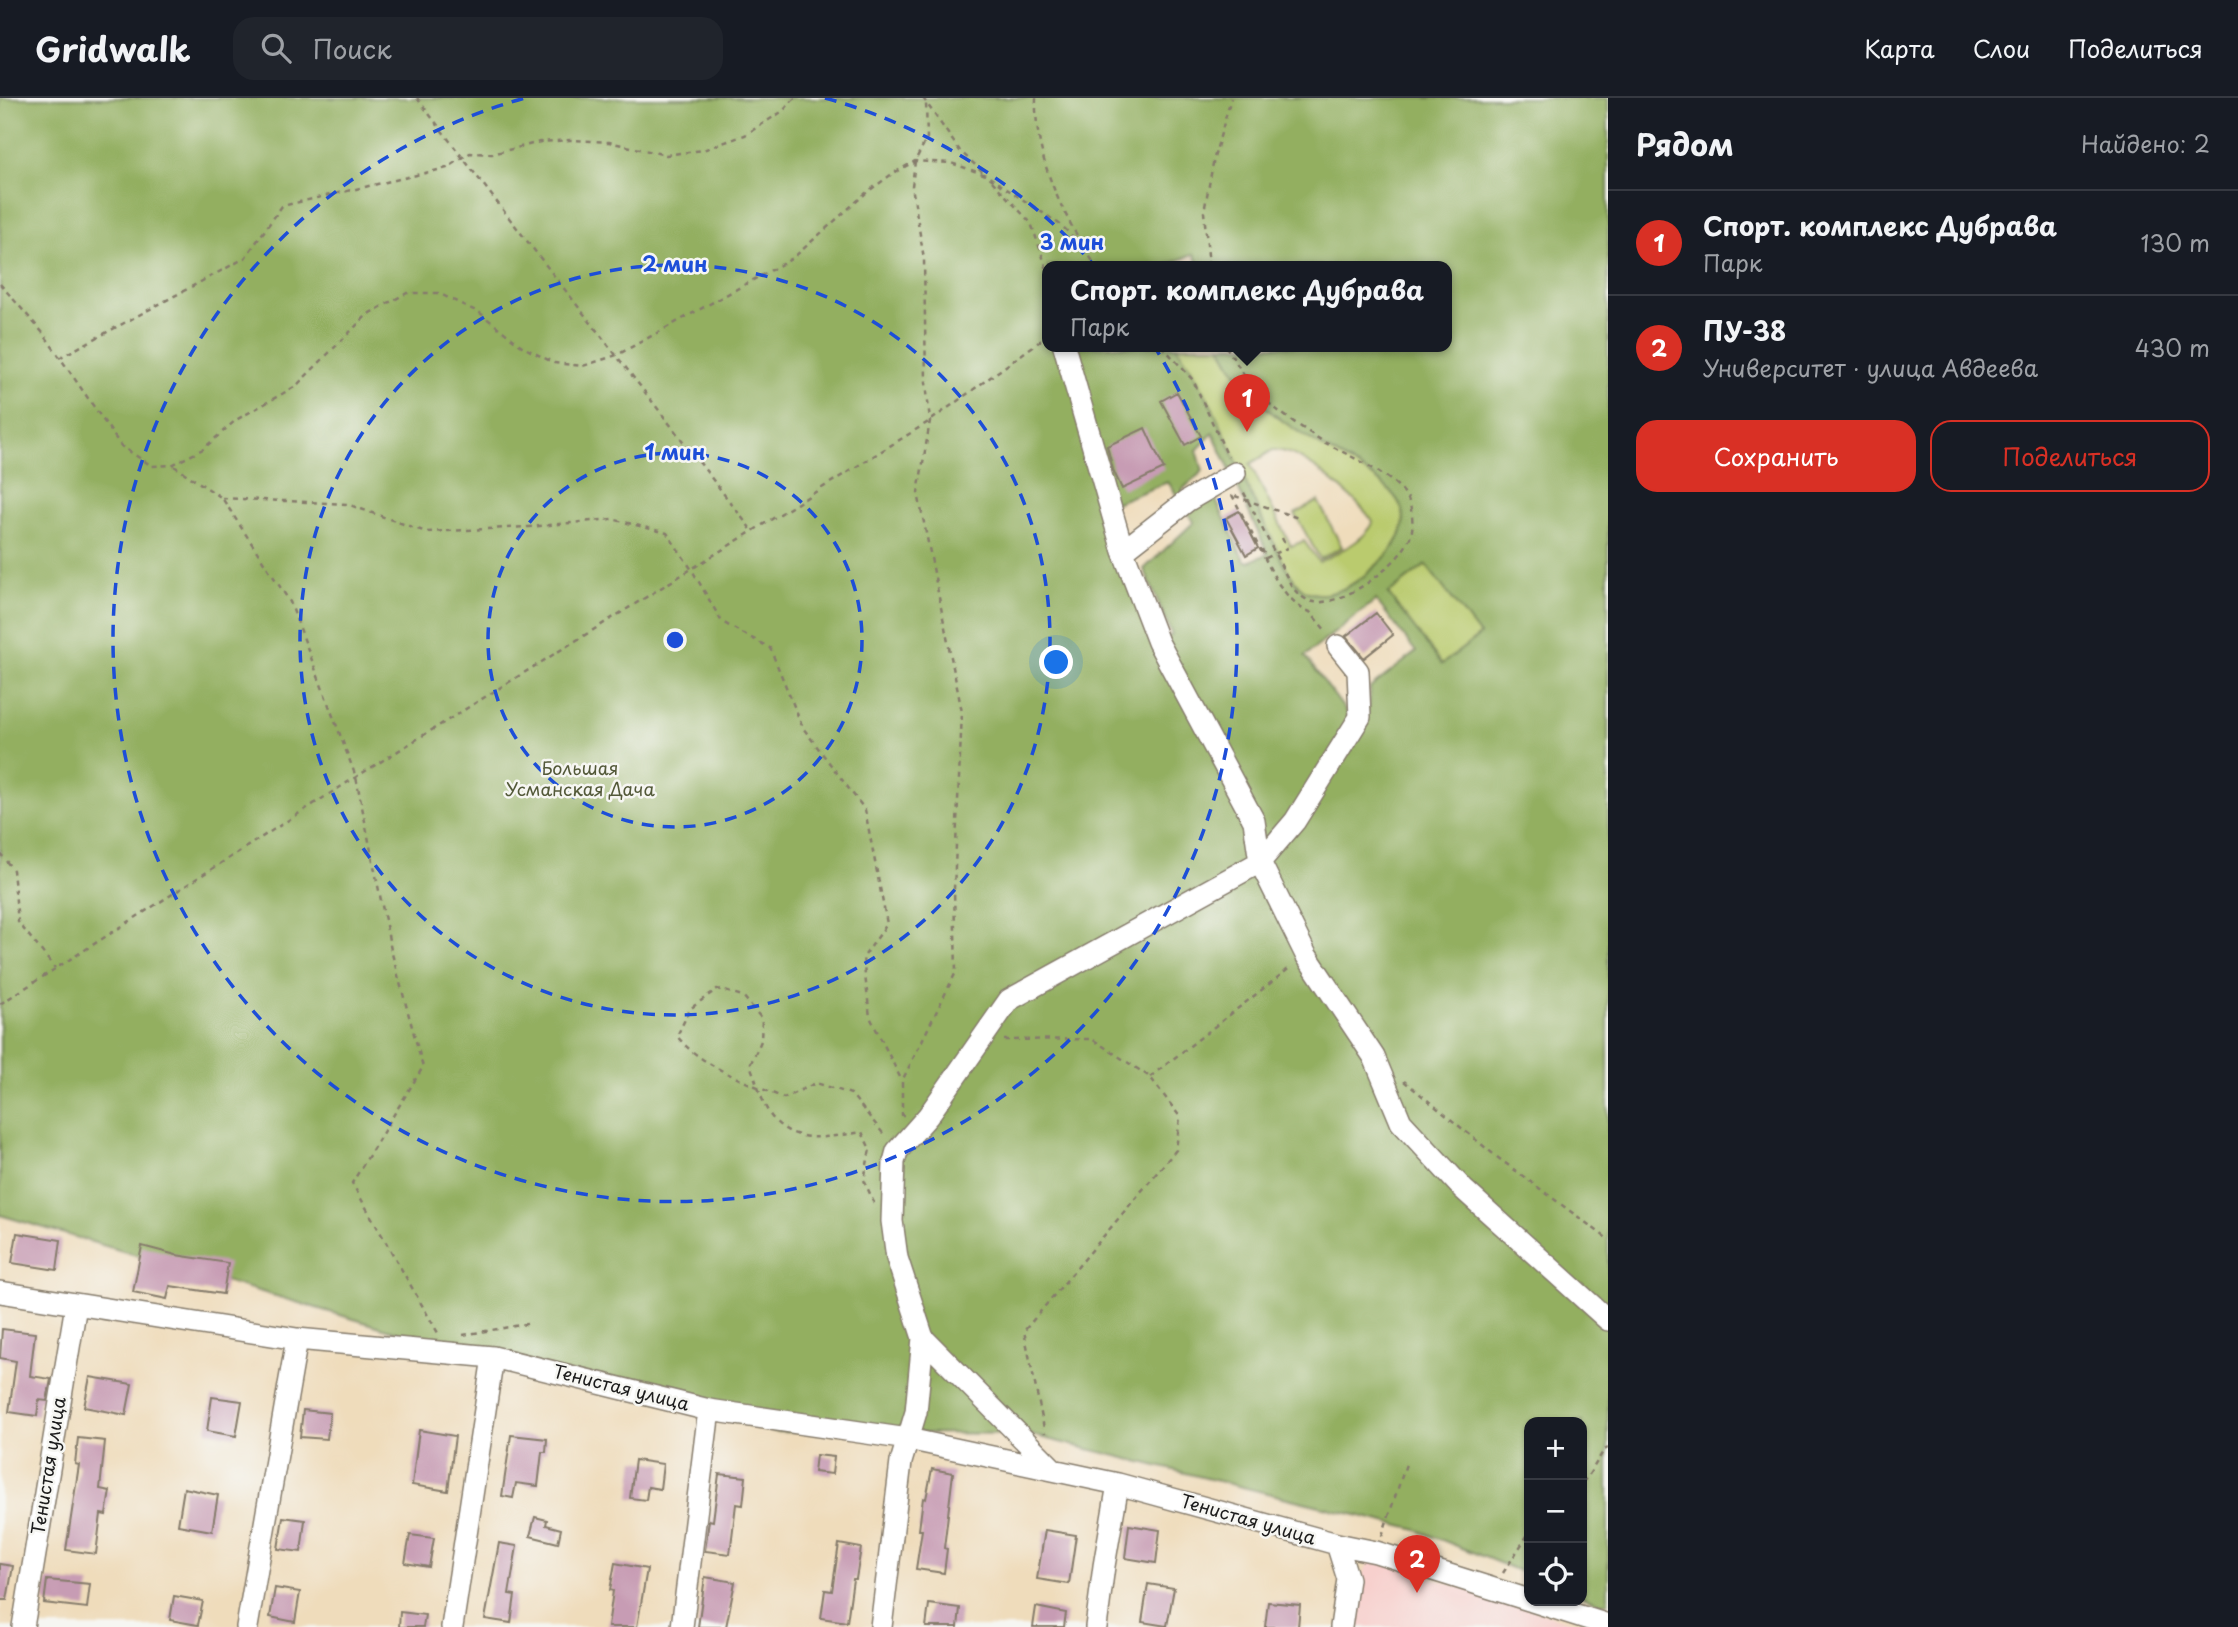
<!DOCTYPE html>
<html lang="ru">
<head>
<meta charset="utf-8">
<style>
  body { margin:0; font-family:"Playpen Sans",sans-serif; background:#20242c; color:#f1f3f6 }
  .controls { position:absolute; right:21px; bottom:21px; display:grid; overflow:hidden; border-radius:14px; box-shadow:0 2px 5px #0004 }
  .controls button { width:63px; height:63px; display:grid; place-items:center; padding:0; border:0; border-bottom:2px solid #363941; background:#171b24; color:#f1f3f6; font:35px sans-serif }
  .you { position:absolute; left:1057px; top:565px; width:24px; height:24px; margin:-18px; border:5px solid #fff; border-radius:50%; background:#1a73e8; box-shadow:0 0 0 10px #1a73e833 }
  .badge { display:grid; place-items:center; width:46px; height:46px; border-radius:50%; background:#d93025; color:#fff; font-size:23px; font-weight:700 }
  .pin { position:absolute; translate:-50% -58px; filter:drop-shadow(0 2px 4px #0008) }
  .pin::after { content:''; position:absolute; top:37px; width:24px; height:21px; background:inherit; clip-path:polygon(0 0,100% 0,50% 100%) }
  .popup { position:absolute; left:1042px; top:163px; width:410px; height:91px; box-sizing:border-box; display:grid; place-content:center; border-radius:14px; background:#171b24; filter:drop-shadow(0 2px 5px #0005); font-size:23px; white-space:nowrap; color:#9ea1a6 }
  .popup b { font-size:26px; color:#f1f3f6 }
  .popup::after { content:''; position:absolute; left:50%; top:100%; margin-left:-14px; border:14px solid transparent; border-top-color:#171b24 }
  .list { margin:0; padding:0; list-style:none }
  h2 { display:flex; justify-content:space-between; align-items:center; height:91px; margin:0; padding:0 28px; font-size:30px }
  h2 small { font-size:23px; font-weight:400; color:#9ea1a6 }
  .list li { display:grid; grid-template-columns:46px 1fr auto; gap:21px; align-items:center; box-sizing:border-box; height:105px; padding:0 28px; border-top:2px solid #363941 }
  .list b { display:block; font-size:26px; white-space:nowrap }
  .list p { margin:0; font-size:23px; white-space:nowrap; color:#9ea1a6 }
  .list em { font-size:23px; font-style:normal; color:#9ea1a6 }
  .actions { display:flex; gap:14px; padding:21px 28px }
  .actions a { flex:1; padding:16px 0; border:2px solid #d93025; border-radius:21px; text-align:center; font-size:24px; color:#d93025 }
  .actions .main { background:#d93025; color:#fff }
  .icon { flex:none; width:38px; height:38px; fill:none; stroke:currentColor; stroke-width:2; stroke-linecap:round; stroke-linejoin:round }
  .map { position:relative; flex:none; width:1608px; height:1529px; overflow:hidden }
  header { display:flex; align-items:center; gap:42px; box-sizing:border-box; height:98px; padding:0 35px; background:#171b24; border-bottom:2px solid #363941 }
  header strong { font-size:33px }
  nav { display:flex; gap:38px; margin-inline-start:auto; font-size:24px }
  .search { width:490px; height:63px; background:#20242c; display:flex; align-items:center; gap:18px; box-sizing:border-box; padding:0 24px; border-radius:21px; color:#9ea1a6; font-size:26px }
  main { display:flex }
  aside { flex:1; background:#171b24 }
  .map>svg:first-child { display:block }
</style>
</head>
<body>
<header>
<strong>Gridwalk</strong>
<div class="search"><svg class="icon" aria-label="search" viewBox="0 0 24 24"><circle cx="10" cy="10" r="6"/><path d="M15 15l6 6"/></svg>Поиск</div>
<nav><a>Карта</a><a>Слои</a><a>Поделиться</a></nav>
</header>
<main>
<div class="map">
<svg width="1608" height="1529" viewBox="0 0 1608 1529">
  <rect width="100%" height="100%" fill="#f6f6f2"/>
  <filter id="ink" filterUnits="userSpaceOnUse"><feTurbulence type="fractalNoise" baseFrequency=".0143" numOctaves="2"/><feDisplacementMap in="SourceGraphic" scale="14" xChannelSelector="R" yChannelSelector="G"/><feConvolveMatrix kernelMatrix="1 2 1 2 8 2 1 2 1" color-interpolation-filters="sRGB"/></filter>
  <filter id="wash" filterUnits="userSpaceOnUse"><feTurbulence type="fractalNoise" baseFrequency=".00686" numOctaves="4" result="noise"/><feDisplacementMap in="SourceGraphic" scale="28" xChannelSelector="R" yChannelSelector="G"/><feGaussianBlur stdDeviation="1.57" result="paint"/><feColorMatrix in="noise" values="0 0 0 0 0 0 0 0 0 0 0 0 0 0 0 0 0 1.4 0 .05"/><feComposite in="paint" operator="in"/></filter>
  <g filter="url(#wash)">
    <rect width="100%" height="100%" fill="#efdcbb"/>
    <!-- built -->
    <path fill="#f7d0cd" d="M1371,1461L1588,1529H1346L1356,1488Z"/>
    <!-- green -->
    <path fill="#bacb6e" stroke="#6b7445" stroke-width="2" fill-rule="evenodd" d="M1176,248H1221C1233,270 1245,292 1264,308C1280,322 1298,334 1316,345C1362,374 1447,404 1378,466C1363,480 1341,498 1318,496C1311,496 1304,493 1299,488C1285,472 1277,452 1268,433C1237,372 1217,304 1176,248ZM1273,352C1302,351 1355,400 1372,422L1373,425C1363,445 1338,453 1319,464L1304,443L1291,448L1250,366Z
      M1318,403L1342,449L1320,461L1295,416Z
      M1426,467L1480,537L1442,567L1388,496Z"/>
    <!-- forest -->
    <path fill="#93af61" stroke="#58663e" stroke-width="2" fill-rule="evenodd" d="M0,0H1608V1503L1602,1506L1582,1498V1324H1529V1477L1417,1432L1027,1336L775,1334L401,1235L0,1117ZM1194,156L1199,168H1446V248H1221C1233,270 1245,292 1264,308C1280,322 1298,334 1316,345C1362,374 1447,404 1378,466C1363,480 1341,498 1318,496C1311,496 1304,493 1299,488C1285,472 1277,451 1268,433C1237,372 1217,304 1176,248H1048V168H1164ZM1213,335L1268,456L1248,464L1244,462L1214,398L1193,408L1182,392L1203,373L1197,352ZM1168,384L1194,424L1144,471L1172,537L1154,546L1102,410ZM1426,467L1480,537L1442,566L1388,496ZM1376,502L1416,554L1370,590L1369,608L1359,631L1305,558Z"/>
    <g id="blocks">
      <!-- building -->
      <path fill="#c79cb4" d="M1177,294L1201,338L1185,347L1161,303Z
        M1145,330L1164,371L1122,391L1113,372L1107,348Z
        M1239,413L1258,450L1246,457L1226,420Z
        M1376,515L1393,537L1364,560L1346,538Z
        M17,1135L61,1142L57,1172L12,1165Z
        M142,1148L176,1157L228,1165L223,1196L170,1188L167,1201L133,1194Z
        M2,1231L35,1235L30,1278L51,1281L47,1303L39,1302L37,1318L9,1314L16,1263L0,1260Z
        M90,1279L132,1286L126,1317L84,1309Z
        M212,1299L242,1303L236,1338L207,1333Z
        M303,1312L330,1315L327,1341L300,1339Z
        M419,1332L455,1338L448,1393L412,1387Z
        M511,1337L547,1341L546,1354H542L538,1388L516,1385L513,1400L502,1398Z
        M78,1340L105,1343L100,1391L110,1393L106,1417L101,1416L96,1456L66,1452L79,1367L75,1366Z
        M816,1357L834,1359L832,1376L814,1374Z
        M635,1362L663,1366L660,1391L648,1389L646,1402L630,1400Z
        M932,1371L953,1375L944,1450L947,1451L944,1475L916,1471L922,1432H919L923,1400L926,1401Z
        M719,1376L746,1379L743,1407L736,1406L730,1456L705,1453L709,1422L713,1423Z
        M184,1390L218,1397L212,1433L178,1427Z
        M283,1419L305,1422L301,1454L278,1451Z
        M535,1419L547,1422L546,1427L561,1431L558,1445L530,1438Z
        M1129,1427L1160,1432L1156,1465L1125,1460Z
        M1045,1432L1076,1437L1069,1486L1037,1481Z
        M410,1437L434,1440L429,1469L405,1465Z
        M499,1445L517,1448L509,1496L515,1497L511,1525L485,1521Z
        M839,1446L861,1450L856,1481H853L847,1524L821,1520L825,1492L832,1493Z
        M615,1465L647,1471L637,1529H608L613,1493L610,1492Z
        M0,1466L13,1468L7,1502H0Z
        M705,1479L735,1484L726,1529H698Z
        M47,1482L90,1486L87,1510L44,1505Z
        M1148,1486L1174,1490L1167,1528L1142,1524Z
        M275,1490L300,1494L295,1524L270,1519Z
        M174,1498L203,1503L198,1527L170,1522Z
        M1268,1504L1300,1507L1298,1529H1265Z
        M929,1506L960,1510L958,1529H926Z
        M1036,1509L1066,1515L1064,1529H1033Z
        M400,1514L425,1517L423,1529H399Z"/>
    </g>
  </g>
  <g filter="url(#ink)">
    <use href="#blocks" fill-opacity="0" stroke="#867c6c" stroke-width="2"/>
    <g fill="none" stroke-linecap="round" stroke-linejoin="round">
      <defs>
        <path id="minor" d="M1064,248L1123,453
          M1235,375L1187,403L1123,453L1158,544L1254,723L1260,764L1306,857L1374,959L1401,1024L1463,1091L1608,1222
          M0,1194L297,1241L493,1259L709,1312L908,1341L1118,1386L1337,1446L1376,1454L1529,1502
          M923,1240L897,1160L892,1123L894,1064L897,1053L928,1018L1009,902L1260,764L1295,723L1360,619L1358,573L1338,548
          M1337,1446L1348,1481L1341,1529
          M1532,1503L1608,1527
          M23,1529L76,1207
          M247,1529L297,1241
          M452,1529L493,1259
          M682,1529L709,1312
          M881,1529L901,1364L916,1314L923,1240L1053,1371
          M1096,1529L1104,1468L1118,1386"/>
      </defs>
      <!-- minor casing -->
      <use href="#minor" stroke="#867c6c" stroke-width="24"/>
      <!-- path -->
      <path stroke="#867c6c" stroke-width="2.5" stroke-dasharray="5 5" stroke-linecap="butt" d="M417,0C528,146 642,289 753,434
        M923,0L960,53L983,74
        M1036,0C1034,61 1063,118 1096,168
        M992,83L1031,125L1048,174
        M1209,168L1204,114L1214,60L1231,0
        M0,186L43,235L121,348L152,368L172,367L203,351L236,322L296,288L368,216L407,195H438L480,215L523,249L554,265L583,268L617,257L793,160L866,95L892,76L915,63L951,65L986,77L1061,127L1083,149
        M1162,248L1193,282L1228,359
        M1226,248C1238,269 1253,291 1271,307C1287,320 1307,333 1324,344C1345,356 1398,379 1408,401C1412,411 1414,427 1411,437C1402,466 1344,508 1314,504C1304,502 1298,496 1292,489L1242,391
        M59,260L245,160L282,108L447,70L470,55L492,56L540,44L570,42L609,44L666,57L703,52L745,37L783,13L795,0
        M174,368L222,400L290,504L356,679L391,852L423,969L352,1085L438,1235
        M1232,397L1277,484L1288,498L1301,510L1310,514L1326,533
        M1235,398L1298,420
        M222,400L347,406L426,434L529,429L612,421L667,435L692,472L722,524L770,550L803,630L865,712L887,826L863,860L870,919L902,983
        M1282,440L1287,450
        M1262,451L1266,460
        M0,755L13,772L18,824L55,870
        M0,906L356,679L930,323L1047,238
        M1004,942L1092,941L1150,979L1180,1019L1176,1052L1024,1233L1045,1335
        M1150,979L1291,869
        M1404,983L1497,1059L1608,1141
        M904,1017H902V983L956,874L954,791L962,614L918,395L930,323L926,284L924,161L912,88L915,63L927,40L926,5
        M874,1105L864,1082L870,1051L862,1034C829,1039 794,1048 771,1018C762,1006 756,981 750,967L761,943L762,921L743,898L717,891L690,911L677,938C700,968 749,985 784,1000L816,985L851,996L886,1039
        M463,1237L532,1225
        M1582,1384L1587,1380L1604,1352L1608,1350
        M1382,1438L1406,1366
        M1503,1475L1529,1435"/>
      <!-- minor -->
      <use href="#minor" stroke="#fff" stroke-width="21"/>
      <!-- path-bridge -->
      <path stroke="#867c6c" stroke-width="2.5" stroke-dasharray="5 5" stroke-linecap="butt" d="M1266,460L1287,450"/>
    </g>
  </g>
  <!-- distance rings -->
  <g fill="none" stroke="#1d4ed8" stroke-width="3.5" stroke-dasharray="12 9">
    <circle cx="675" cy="542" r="187"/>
    <circle cx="675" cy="542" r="375"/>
    <path d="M825 0A562 562 0 1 1 525 0"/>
  </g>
  <g text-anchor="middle" stroke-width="5" stroke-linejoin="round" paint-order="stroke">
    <!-- park labels -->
    <g font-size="18" fill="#535939" stroke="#f6f6f2">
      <text x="580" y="677">Большая<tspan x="580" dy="21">Усманская Дача</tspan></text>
    </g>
    <!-- street labels -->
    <g font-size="18" fill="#1c1c1c" stroke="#f6f6f2">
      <text transform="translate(621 1290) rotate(14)" y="6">Тенистая улица</text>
      <text transform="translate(49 1368) rotate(-81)" y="6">Тенистая улица</text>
      <text transform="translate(1248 1422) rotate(16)" y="6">Тенистая улица</text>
    </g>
  </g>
  <circle cx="675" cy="542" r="10" fill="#1d4ed8" stroke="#f6f6f2" stroke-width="3.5"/>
  <g font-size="21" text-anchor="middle" font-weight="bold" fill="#1d4ed8" stroke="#f6f6f2" stroke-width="5" stroke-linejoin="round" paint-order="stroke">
    <text x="1072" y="152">3 мин</text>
    <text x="675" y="174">2 мин</text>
    <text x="675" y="362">1 мин</text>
  </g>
</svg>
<div class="controls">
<button>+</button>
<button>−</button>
<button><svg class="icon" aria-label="locate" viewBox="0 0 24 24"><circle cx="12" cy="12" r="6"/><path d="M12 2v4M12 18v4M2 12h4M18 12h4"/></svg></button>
</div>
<div class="you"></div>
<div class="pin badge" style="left:1247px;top:334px">1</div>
<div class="popup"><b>Спорт. комплекс Дубрава</b>Парк</div>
<div class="pin badge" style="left:1417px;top:1495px">2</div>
</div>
<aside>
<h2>Рядом<small>Найдено: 2</small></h2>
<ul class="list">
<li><span class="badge">1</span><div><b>Спорт. комплекс Дубрава</b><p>Парк</p></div><em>130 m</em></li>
<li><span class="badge">2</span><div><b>ПУ-38</b><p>Университет · улица Авдеева</p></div><em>430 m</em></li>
</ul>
<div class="actions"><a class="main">Сохранить</a><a>Поделиться</a></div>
</aside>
</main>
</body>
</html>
